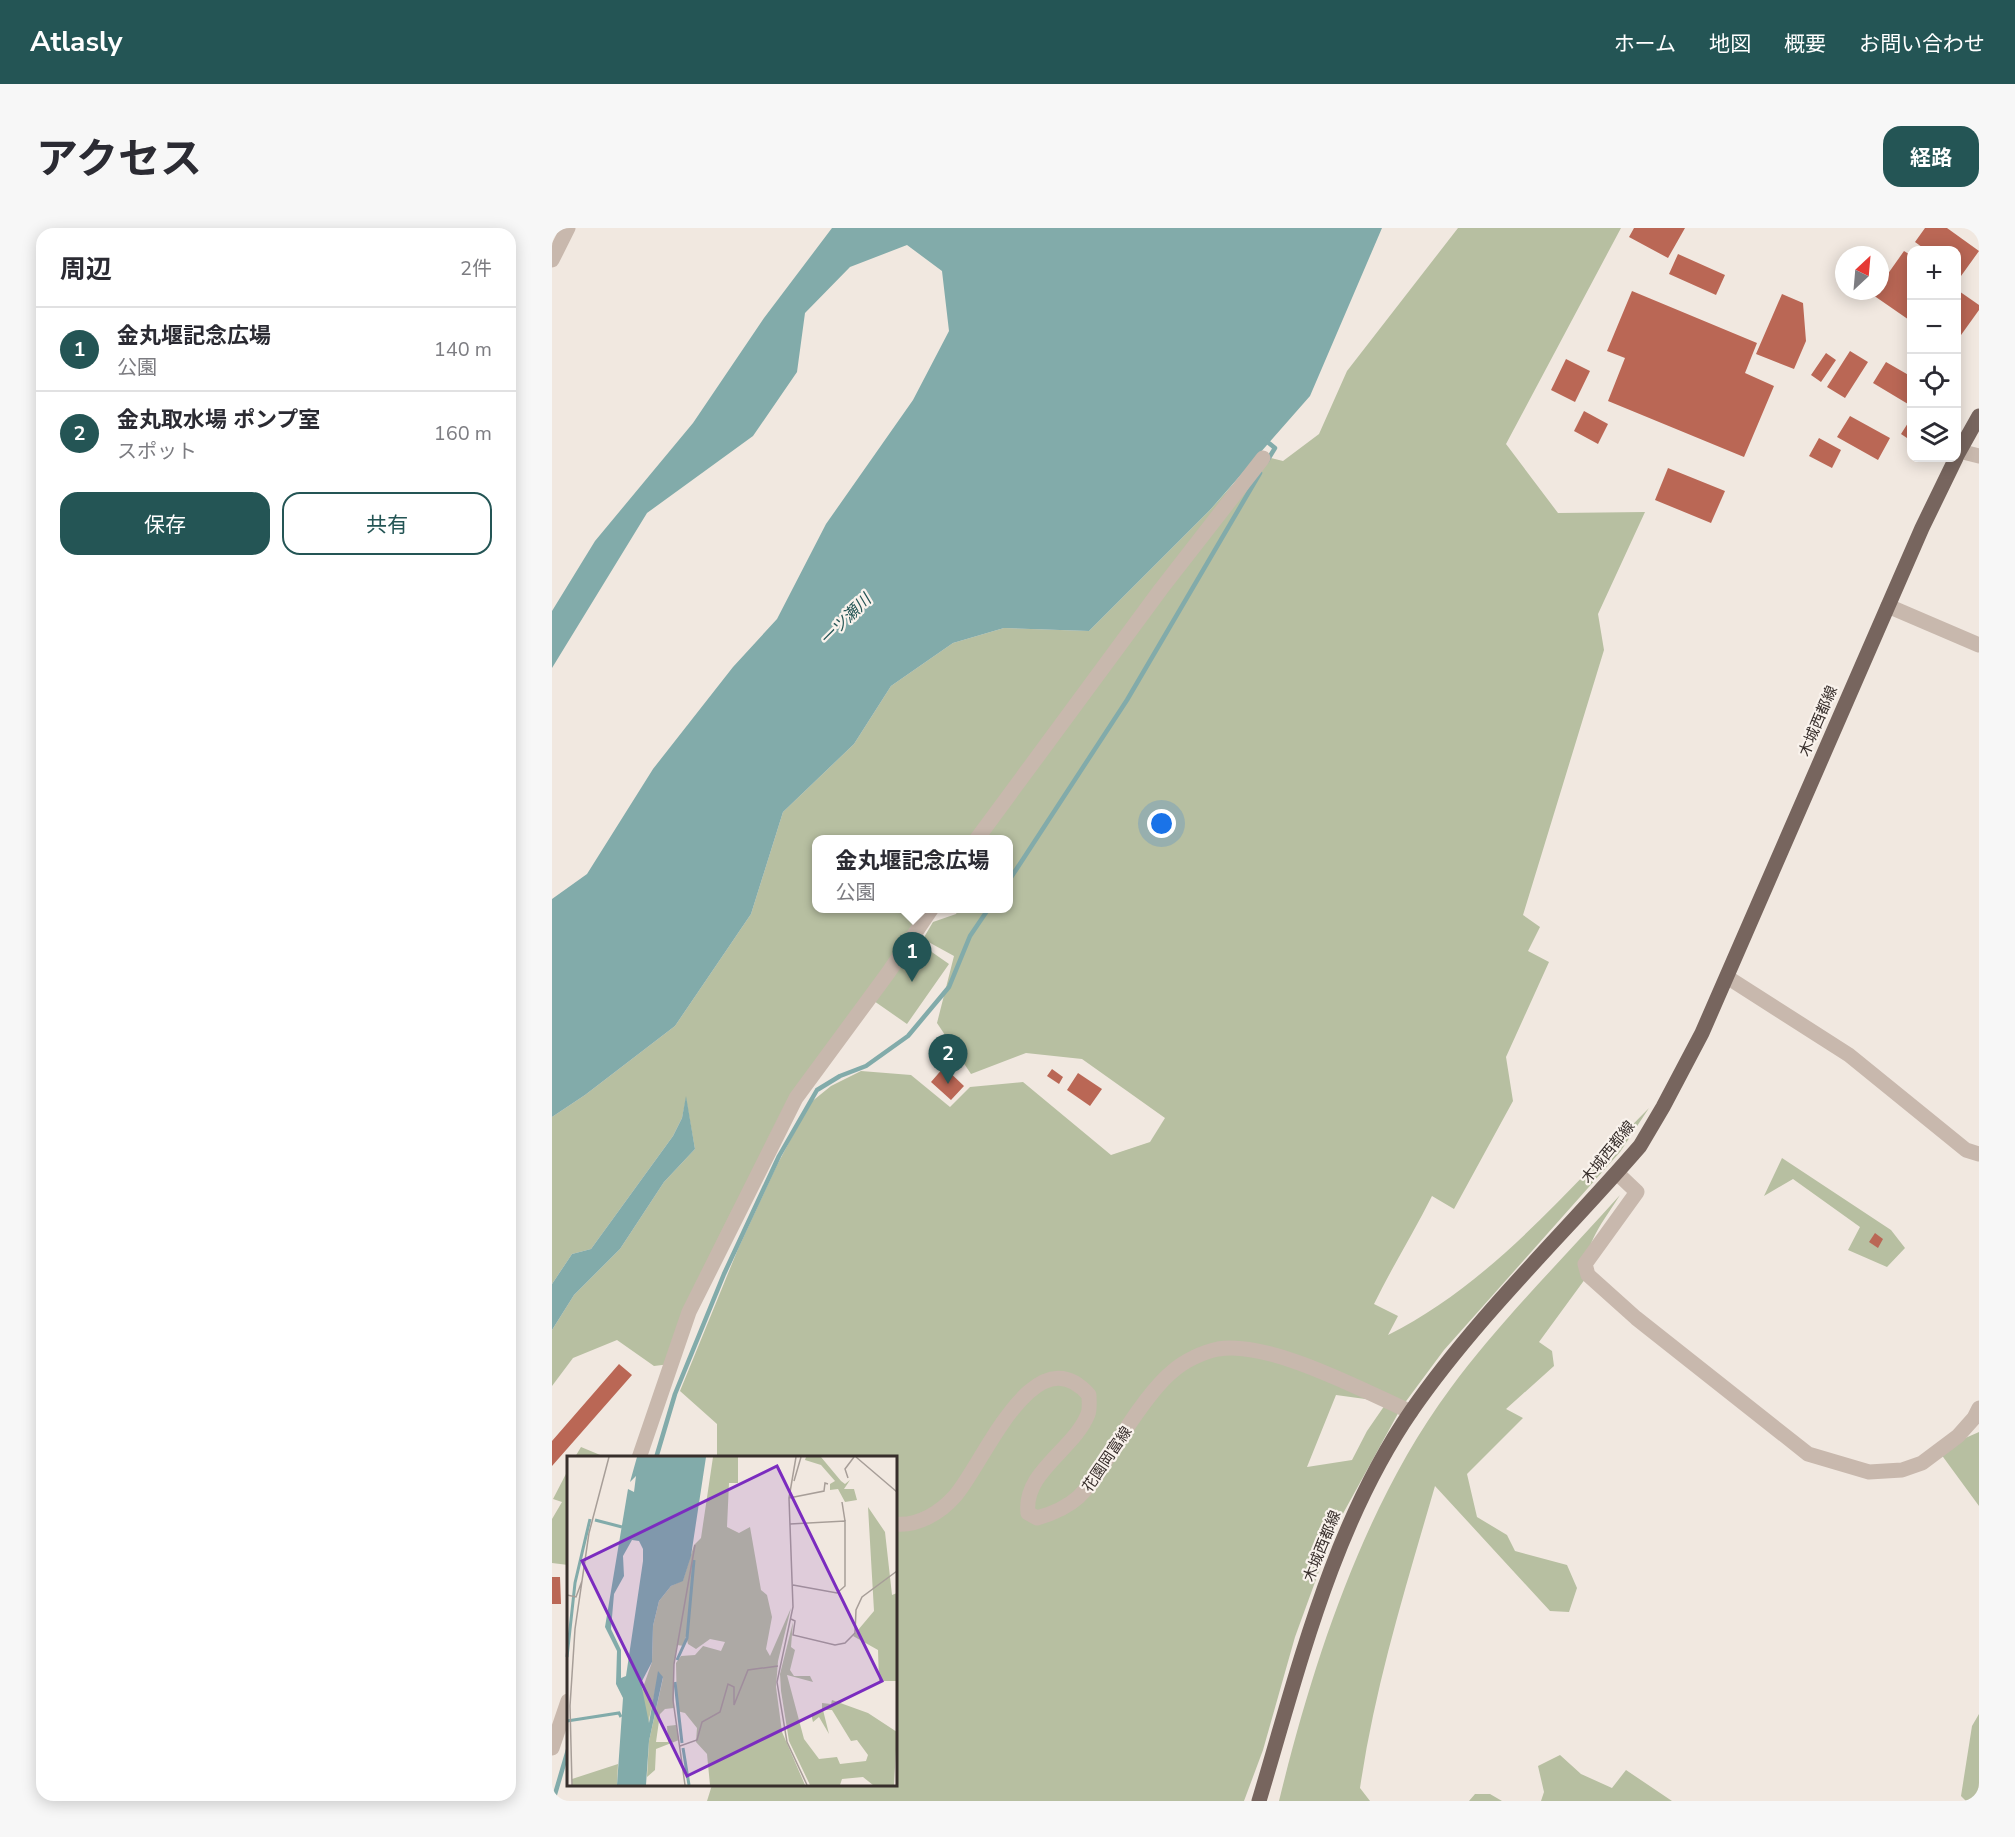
<!DOCTYPE html>
<html lang="ja">
<head>
<meta charset="utf-8">
<style>
  body { margin:0; font-family:"Nunito Sans","Noto Sans JP",sans-serif; background:#f7f7f7; color:#2b2b33 }
  .controls { position:absolute; right:18px; top:18px; display:grid; overflow:hidden; border-radius:12px; box-shadow:0 3px 15px #0003 }
  .controls button { width:54px; height:54px; display:grid; place-items:center; padding:0; border:0; border-bottom:2px solid #e1e1e2; background:#fff; color:#2b2b33; font:30px sans-serif }
  .compass { position:absolute; left:1283px; top:18px; width:54px; height:54px; border-radius:50%; background:#fff; box-shadow:0 3px 15px #0003; rotate:26deg }
  .you { position:absolute; left:610px; top:596px; width:21px; height:21px; margin:-15px; border:4px solid #fff; border-radius:50%; background:#1a73e8; box-shadow:0 0 0 9px #1a73e833 }
  .badge { display:grid; place-items:center; width:39px; height:39px; border-radius:50%; background:#245555; color:#fff; font-size:20px; font-weight:700 }
  .pin { position:absolute; translate:-50% -50px; filter:drop-shadow(0 2px 3px #0008) }
  .pin::after { content:''; position:absolute; top:32px; width:21px; height:18px; background:inherit; clip-path:polygon(0 0,100% 0,50% 100%) }
  .popup { position:absolute; left:260px; top:607px; width:201px; height:78px; box-sizing:border-box; display:grid; place-content:center; border-radius:12px; background:#fff; filter:drop-shadow(0 2px 4px #0005); font-size:20px; white-space:nowrap; color:#7c7c81 }
  .popup b { font-size:22px; color:#2b2b33 }
  .popup::after { content:''; position:absolute; left:50%; top:100%; margin-left:-12px; border:12px solid transparent; border-top-color:#fff }
  .list { margin:0; padding:0; list-style:none }
  h2 { display:flex; justify-content:space-between; align-items:center; height:78px; margin:0; padding:0 24px; font-size:26px }
  h2 small { font-size:20px; font-weight:400; color:#7c7c81 }
  .list li { display:grid; grid-template-columns:39px 1fr auto; gap:18px; align-items:center; box-sizing:border-box; height:84px; padding:0 24px; border-top:2px solid #e1e1e2 }
  .list b { display:block; font-size:22px; white-space:nowrap }
  .list p { margin:0; font-size:20px; white-space:nowrap; color:#7c7c81 }
  .list em { font-size:20px; font-style:normal; color:#7c7c81 }
  .actions { display:flex; gap:12px; padding:18px 24px }
  .actions a { flex:1; padding:14px 0; border:2px solid #245555; border-radius:18px; text-align:center; font-size:21px; color:#245555 }
  .actions .main { background:#245555; color:#fff }
  .icon { flex:none; width:33px; height:33px; fill:none; stroke:currentColor; stroke-width:2; stroke-linecap:round; stroke-linejoin:round }
  .map { position:relative; flex:none; width:1427px; height:1573px; overflow:hidden; border-radius:18px }
  header { display:flex; align-items:center; gap:36px; box-sizing:border-box; height:84px; padding:0 30px; background:#245555; color:#fff }
  header strong { font-size:28px }
  nav { display:flex; gap:33px; margin-inline-start:auto; font-size:21px }
  .intro { display:flex; align-items:center; justify-content:space-between; box-sizing:border-box; height:144px; padding:0 36px }
  h1 { margin:0; font-size:42px }
  .button { padding:15px 27px; border-radius:18px; background:#245555; color:#fff; font-size:21px; font-weight:700 }
  main { display:flex; gap:36px; padding:0 36px }
  aside { flex:1; background:#fff; border-radius:18px; box-shadow:0 3px 15px #0003 }
  .map>svg:first-child { display:block }
</style>
</head>
<body>
<header>
<strong>Atlasly</strong>
<nav><a>ホーム</a><a>地図</a><a>概要</a><a>お問い合わせ</a></nav>
</header>
<div class="intro"><h1>アクセス</h1><a class="button">経路</a></div>
<main>
<aside>
<h2>周辺<small>2件</small></h2>
<ul class="list">
<li><span class="badge">1</span><div><b>金丸堰記念広場</b><p>公園</p></div><em>140 m</em></li>
<li><span class="badge">2</span><div><b>金丸取水場 ポンプ室</b><p>スポット</p></div><em>160 m</em></li>
</ul>
<div class="actions"><a class="main">保存</a><a>共有</a></div>
</aside>
<div class="map">
<svg width="1427" height="1573" viewBox="0 0 1427 1573">
  <rect width="100%" height="100%" fill="#f1e8e0"/>
  <!-- green -->
  <path fill="#b7bfa1" fill-rule="evenodd" d="M906,0H1069L954,216L1006,285L1093,284L1046,386L1052,422L971,687L988,699L976,723L997,734L954,829L961,873L902,981L880,968C862,1004 840,1039 822,1076L846,1088L836,1107C940,1055 1016,961 1097,880L1068,924L892,1122L849,1180L782,1302L743,1409L711,1522L692,1573H155L160,1557L344,1556V1230L165,1229V1196L128,1163L186,1021L225,937L258,875L279,858L309,843L359,847L398,879L418,859L471,854L559,927L598,914L613,890L530,831L474,825L419,846L385,795L402,728L371,711L381,694L404,686L407,681L456,680V612H264V680L380,681L244,870L118,1136L102,1138L65,1112L21,1130L0,1158V1102L22,1067L68,1021L112,954L143,921L134,871L130,890L121,908L39,1021L20,1026L0,1056V889L33,867L123,798L199,686L231,584L302,516L339,458L401,415L452,400L537,403L658,282L707,227L731,233L767,206L795,143ZM784,1167L835,1174L815,1203L800,1232L755,1239Z
    M364,713L397,736L355,796L322,773Z
    M1230,930L1339,1002L1353,1020L1335,1039L1296,1022L1308,999L1241,951L1212,968Z
    M1068,967C1054,990 1028,1020 1036,1047L987,1114L1000,1123L1002,1138L954,1181L971,1190L915,1246L925,1289L955,1307L963,1323L1015,1337L1025,1360L1017,1384L998,1383L883,1258C854,1358 823,1457 808,1560L818,1573H727C761,1434 812,1277 898,1161C949,1092 1011,1031 1068,967Z
    M1427,1204V1278L1386,1222Z
    M29,1219L53,1229H23Z
    M16,1242V1337L0,1335V1291L10,1274L1,1271Z
    M1427,1486V1573H1414L1409,1568L1420,1498Z
    M1008,1527L1029,1546L1060,1560L1074,1542L1120,1573H989L992,1564L986,1538Z
    M923,1566H938L950,1573H917Z"/>
  <!-- water -->
  <path fill="#82abaa" d="M280,0H830L758,168L658,282L537,403L452,400L401,415L339,458L302,516L231,584L199,686L123,798L33,867L0,889V671L35,646L101,541L181,439L225,391L274,296L361,172L397,103L390,43L355,17L298,39L253,85L245,144L201,208L95,285L0,440V383L43,313L141,195L212,90Z
    M134,868L143,921L112,954L68,1021L22,1067L0,1102V1056L20,1026L39,1021L121,908L130,890Z"/>
  <g fill="none" stroke-linecap="round" stroke-linejoin="round">
    <!-- stream -->
    <path stroke="#82abaa" stroke-width="4.5" d="M713,212L723,220L715,233
      M456,654L575,472L708,245
      M104,1230L123,1166L172,1046L227,928L265,862L288,848L314,838L356,808L397,759L418,708L437,680
      M1,1573L16,1522"/>
  </g>
  <!-- building -->
  <path fill="#ba6755" d="M1082,0H1133L1116,30L1077,9Z
    M1373,0H1395L1427,23L1409,48L1404,45V22H1374L1363,14Z
    M1352,23L1360,28V94L1321,67L1328,63V57Z
    M1126,26L1173,47L1164,67L1117,46Z
    M1404,61L1427,77V82L1404,114Z
    M1080,63L1205,115L1193,145L1222,158L1192,229L1056,173L1073,130L1055,123Z
    M1230,66L1251,75L1254,113L1242,141L1204,126Z
    M1298,123L1316,134L1293,170L1275,159Z
    M1274,125L1284,132L1269,154L1259,147Z
    M1014,131L1038,143L1023,174L999,162Z
    M1334,134L1360,149V170L1356,176L1321,155Z
    M1032,183L1056,196L1046,216L1022,203Z
    M1298,188L1338,210L1326,232L1285,209Z
    M1356,195L1360,198L1358,212L1349,206Z
    M1267,210L1289,222L1280,240L1257,228Z
    M1116,240L1173,263L1159,295L1103,272Z
    M392,839L412,858L399,872L379,854Z
    M500,841L511,849L507,856L495,848Z
    M526,845L550,861L538,878L515,862Z
    M1323,1005L1331,1011L1326,1020L1317,1014Z
    M67,1136L80,1147L0,1238V1213Z
    M0,1349H8L9,1376H0Z"/>
  <g fill="none" stroke-linecap="round" stroke-linejoin="round">
    <!-- minor -->
    <path stroke="#c8b8ad" stroke-width="15" d="M0,32L16,0
      M1407,223L1427,228
      M1336,378L1427,417
      M424,612L609,361L711,230
      M1175,749L1297,827L1414,922L1427,926
      M1065,945L1085,964L1033,1036L1036,1047L1084,1090L1256,1226L1317,1244L1350,1242L1370,1235L1406,1208L1422,1190L1427,1180
      M87,1230L137,1084L244,870L336,745L380,680
      M344,1296C366,1298 388,1285 403,1268C431,1237 482,1104 537,1167C537,1173 538,1181 536,1186C522,1222 471,1244 476,1285L485,1290C530,1277 536,1259 560,1223C574,1200 601,1159 621,1143C632,1133 651,1124 666,1121C717,1112 812,1163 859,1184
      M0,1520L16,1473"/>
    <!-- major -->
    <path stroke="#77655e" stroke-width="15" d="M1404,229L1427,188
      M707,1573C747,1440 780,1298 860,1182C926,1087 1012,1006 1088,918L1111,879L1150,805L1370,300L1404,230"/>
  </g>
  <g text-anchor="middle" stroke-width="4.5" stroke-linejoin="round" paint-order="stroke">
    <!-- street labels -->
    <g font-size="15" fill="#372e2b" stroke="#f9f2ec">
      <text transform="translate(1266 493) rotate(-67)" y="5">木城西都線</text>
      <text transform="translate(1056 924) rotate(-51)" y="5">木城西都線</text>
      <text transform="translate(555 1231) rotate(-56)" y="5">花園岡富線</text>
      <text transform="translate(770 1318) rotate(-68)" y="5">木城西都線</text>
    </g>
    <!-- water labels -->
    <g font-size="16" font-style="italic" fill="#245555" stroke="#f9f2ec">
      <text transform="translate(293 391) rotate(-45)" y="6">一ツ瀬川</text>
    </g>
  </g>
  <!-- overview -->
  <g transform="translate(15 1228)">
    <rect width="330" height="330" fill="#f1e8e0"/>
    <path d="M146,1H171V27H162L160,71L172,77L183,71L194,134L200,139L205,161L199,193L203,200L224,152L211,205L209,231L215,276L238,329H143L140,298L129,286L130,272L118,257L110,255L109,207L114,200L128,199L136,190L154,195L158,186L143,183L129,193L121,188L119,180L117,190L110,189L107,208V252L98,253L93,258L89,286H101L100,270L109,269L112,284L89,293L88,314L80,321L82,285L96,222L92,217L81,268L74,237L85,206L86,170L92,145L104,130L116,124L127,89L134,82ZM239,1H254L274,25L278,28L283,24L277,33H287L290,44L278,46L271,33L263,34V28L268,25L254,9L238,4ZM301,51L318,76L325,139L330,137V230L329,225H312L311,194L286,180L307,155ZM226,166L224,191L228,194L223,214L227,220H243L246,226L220,219L237,283L252,303L270,301L273,308L299,305L301,299L290,284L284,285L265,254H256L262,278L252,261L246,266L245,262V257L255,256V247L264,248L265,244L301,257L330,276L327,329H306L296,321L275,323L273,329H243L222,285L214,235L213,218ZM51,308L50,329H5V323Z" fill="#b7bfa1"/>
    <path d="M70,1H139L124,100L116,125L104,130L92,145L86,170L85,206L74,227L82,267L91,215L96,221L82,285L79,329H50L56,242L49,228L50,195L38,171L61,33L67,36L69,20L63,26ZM65,84L72,85L76,93V105L59,220L54,222V194L44,173L47,138L57,120L56,100Z" fill="#82abaa" fill-rule="evenodd"/>
    <path fill="none" stroke="#82abaa" stroke-width="3" d="M28,64L55,71M0,201L8,127L23,63M110,204L120,182L127,104M108,226L115,287M0,265L52,257L54,261M116,292L122,329"/>
    <path fill="none" stroke="#a79e98" stroke-width="1.5" d="M229,1L222,42L226,151L210,226L220,286L240,329M289,1L330,36M281,22L278,13L287,1M227,25L234,1M222,42L257,35L258,27L261,28M275,46L278,65M223,68L278,65V130L270,137L226,129M0,139L9,141L15,125M224,163L228,165L226,179L268,189L278,187L288,177L289,154L295,141L330,115M113,290L130,284L135,266L153,256L161,228L167,231V249L181,214L211,210M5,329L3,250L8,173L22,77L42,1M118,329L106,244L107,208L128,89"/>
    <path fill="#7b2cbf" fill-opacity="0.15" stroke="#7b2cbf" stroke-width="3" d="M210,10L315,225L120,320L15,105Z"/>
    <rect width="330" height="330" fill="none" stroke="#372e2b" stroke-width="3"/>
  </g>
</svg>
<div class="controls">
<button>+</button>
<button>−</button>
<button><svg class="icon" aria-label="locate" viewBox="0 0 24 24"><circle cx="12" cy="12" r="6"/><path d="M12 2v4M12 18v4M2 12h4M18 12h4"/></svg></button>
<button><svg class="icon" aria-label="layers" viewBox="0 0 24 24"><path d="M12 4l9 5-9 5-9-5zM3 14l9 5 9-5"/></svg></button>
</div>
<svg class="compass" viewBox="-18 -18 36 36"><path d="M0-13l5 13h-10z" fill="#e53935"/><path d="M0 13l5-13h-10z" fill="#7c7c81"/></svg>
<div class="you"></div>
<div class="pin badge" style="left:360px;top:754px">1</div>
<div class="popup"><b>金丸堰記念広場</b>公園</div>
<div class="pin badge" style="left:396px;top:856px">2</div>
</div>
</main>
</body>
</html>
